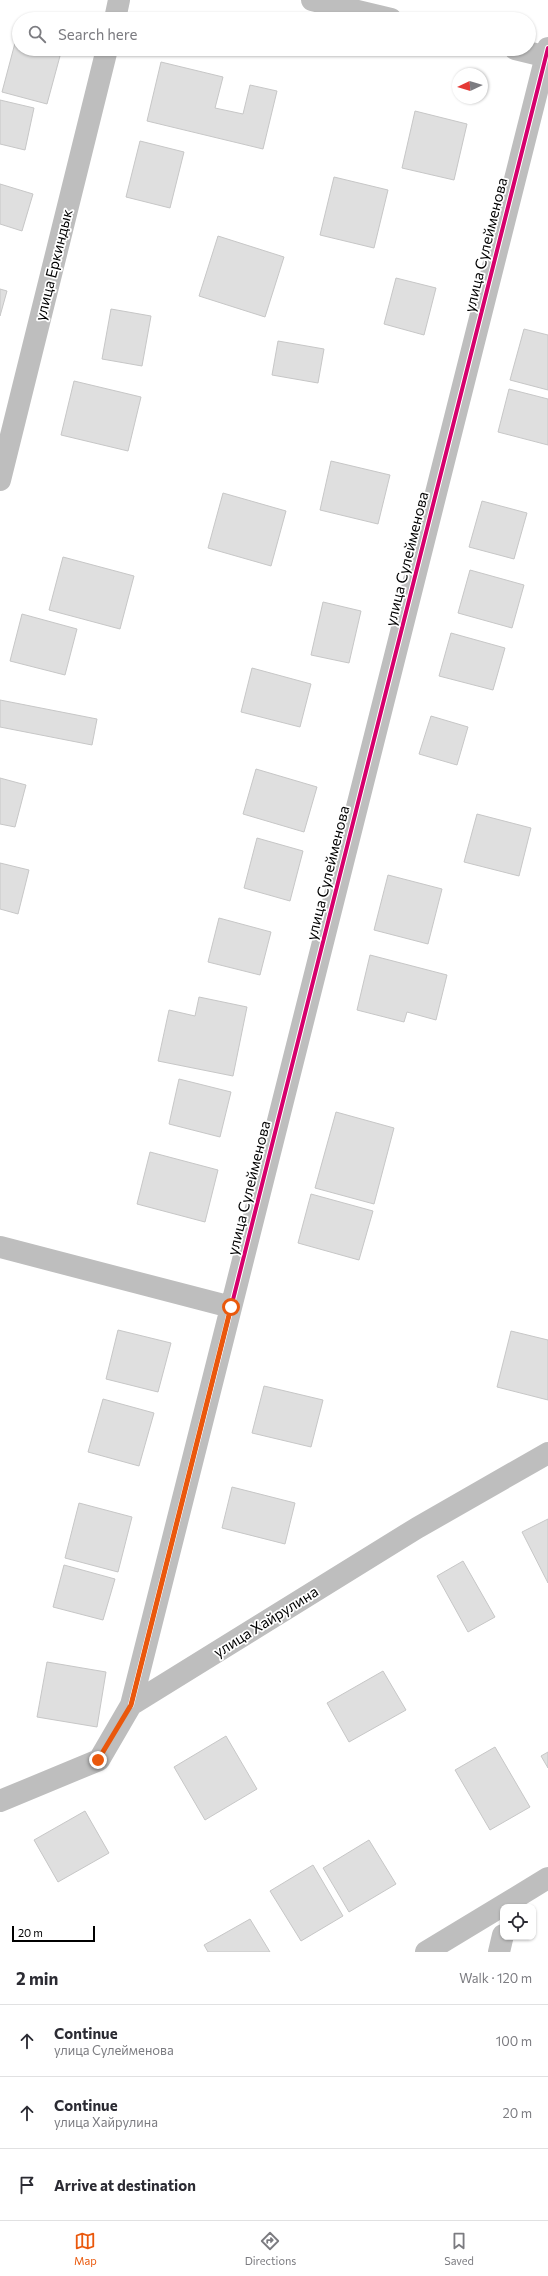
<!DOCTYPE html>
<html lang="en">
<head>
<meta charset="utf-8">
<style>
  body { margin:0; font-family:Commissioner,sans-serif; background:#f2f2f3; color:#2b2b33 }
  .controls { position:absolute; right:12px; bottom:12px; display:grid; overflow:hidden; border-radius:8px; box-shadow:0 1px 3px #0004 }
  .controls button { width:36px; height:36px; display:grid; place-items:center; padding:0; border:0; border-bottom:1px solid #e1e1e2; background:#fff; color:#2b2b33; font:20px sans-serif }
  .compass { position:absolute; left:452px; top:68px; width:36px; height:36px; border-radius:50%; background:#fff; box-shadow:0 1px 3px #0004; rotate:266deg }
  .scale { position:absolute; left:12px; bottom:10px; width:83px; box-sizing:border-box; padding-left:4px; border:2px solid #000; border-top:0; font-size:11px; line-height:14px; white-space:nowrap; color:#000; -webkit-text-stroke:3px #fff; paint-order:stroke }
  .stop { position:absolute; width:12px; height:12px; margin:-9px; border:3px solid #ea580c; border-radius:50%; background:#fff }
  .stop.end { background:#ea580c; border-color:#fff; box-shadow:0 1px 4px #0008 }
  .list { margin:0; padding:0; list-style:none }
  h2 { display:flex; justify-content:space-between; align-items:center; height:52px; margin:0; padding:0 16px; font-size:17px }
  h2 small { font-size:13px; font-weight:400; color:#7c7c81 }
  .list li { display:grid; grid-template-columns:26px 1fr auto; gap:12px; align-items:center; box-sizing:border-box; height:72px; padding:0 16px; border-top:1px solid #e1e1e2 }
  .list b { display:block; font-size:15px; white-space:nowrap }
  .list p { margin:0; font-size:13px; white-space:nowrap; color:#7c7c81 }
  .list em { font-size:13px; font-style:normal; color:#7c7c81 }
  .icon { flex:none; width:22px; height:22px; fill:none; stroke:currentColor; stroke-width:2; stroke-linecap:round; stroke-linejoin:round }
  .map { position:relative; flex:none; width:548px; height:1952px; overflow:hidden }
  .search { position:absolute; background:#fff; box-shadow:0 1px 3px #0004; left:12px; right:12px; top:12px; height:44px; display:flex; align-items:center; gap:10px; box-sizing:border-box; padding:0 14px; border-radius:22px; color:#7c7c81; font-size:15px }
  .sheet { height:268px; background:#fff }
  nav { display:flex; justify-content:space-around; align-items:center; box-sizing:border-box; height:56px; border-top:1px solid #e1e1e2; background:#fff; font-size:11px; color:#7c7c81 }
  nav a { display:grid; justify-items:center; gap:2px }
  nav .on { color:#ea580c }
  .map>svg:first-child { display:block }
</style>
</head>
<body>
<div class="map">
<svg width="548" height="1952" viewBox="0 0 548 1952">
  <rect width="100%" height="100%" fill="#fff"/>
  <!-- building -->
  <path fill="#dfdfdf" stroke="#c7c7c7" d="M15,43L19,45V49H35L60,56L47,104L2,92Z
    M161,62L223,77L215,108L243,114L250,85L277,91L263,149L147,121Z
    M0,100L34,108L25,150L0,144Z
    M415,111L467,124L454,180L402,168Z
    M140,141L184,152L170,208L126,197Z
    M334,177L388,190L374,248L320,235Z
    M0,184L33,194L22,231L0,224Z
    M218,236L284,257L265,317L199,296Z
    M396,278L436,288L424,335L384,324Z
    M0,289L7,291L0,316Z
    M111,309L151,316L142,366L102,359Z
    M524,329L548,335V390L510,380Z
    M278,341L324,349L318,383L272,375Z
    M74,381L141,397L128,451L61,435Z
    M509,389L548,399V445L498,432Z
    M331,461L390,475L378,524L320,510Z
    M223,493L286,511L271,566L208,548Z
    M482,501L527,513L514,559L469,547Z
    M63,557L134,576L120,629L49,610Z
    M470,570L524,585L512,628L458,613Z
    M323,602L361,611L349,663L311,655Z
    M22,614L77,629L65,675L10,661Z
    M451,633L505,648L493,690L439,676Z
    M252,668L311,684L300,727L241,712Z
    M0,700L97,719L92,745L0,727Z
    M431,716L468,727L457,765L419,754Z
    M256,769L317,787L304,832L243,814Z
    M0,778L26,785L15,827L0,824Z
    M477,814L531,828L519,876L464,862Z
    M257,838L303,851L290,901L244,888Z
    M0,863L29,870L18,914L0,909Z
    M388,875L442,889L428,944L374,930Z
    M219,918L271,932L260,975L208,962Z
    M370,955L447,975L436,1020L407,1012L404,1022L357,1010Z
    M199,997L247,1007L233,1076L158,1061L169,1010L195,1016Z
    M179,1079L231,1092L220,1137L169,1124Z
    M336,1112L394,1128L374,1204L315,1188Z
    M150,1152L218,1170L205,1222L137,1204Z
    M311,1194L373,1211L359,1260L298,1243Z
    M118,1330L171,1343L158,1392L106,1379Z
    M511,1331L548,1340V1400L497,1387Z
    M264,1386L323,1400L311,1447L252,1433Z
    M103,1399L154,1413L139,1466L88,1452Z
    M232,1487L295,1503L285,1544L222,1528Z
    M79,1503L132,1517L118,1572L65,1558Z
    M548,1519V1583L522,1532Z
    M463,1561L495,1617L468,1632L437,1576Z
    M64,1565L115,1579L103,1620L53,1607Z
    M47,1662L106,1672L97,1727L37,1717Z
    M383,1671L406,1710L349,1742L327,1703Z
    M226,1736L257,1789L205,1820L174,1767Z
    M495,1747L530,1807L490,1830L455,1770Z
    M548,1752V1768L541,1756Z
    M85,1811L109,1853L58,1882L34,1840Z
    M369,1840L396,1884L349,1912L323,1868Z
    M313,1865L343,1916L301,1941L270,1891Z
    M250,1919L270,1952H208L204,1945Z"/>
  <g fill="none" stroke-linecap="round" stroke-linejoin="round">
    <!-- minor -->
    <path stroke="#bebebe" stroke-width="22" d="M115,19L119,0
      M0,480L107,49
      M0,1247L231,1307
      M131,1705L548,48
      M0,1801L99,1760L131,1705L417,1528L548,1453
      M426,1952L548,1878
      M499,1952L503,1935"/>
    <!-- tertiary -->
    <path stroke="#bebebe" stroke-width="22" d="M312,0L391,19
      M515,49L548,57"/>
    <defs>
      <path id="cycleway" d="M131,1705L548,48"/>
    </defs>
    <!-- cycleway casing -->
    <use href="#cycleway" stroke="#fff" stroke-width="6"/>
    <!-- cycleway -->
    <use href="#cycleway" stroke="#d6006c" stroke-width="4"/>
  </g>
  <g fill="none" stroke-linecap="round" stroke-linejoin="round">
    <!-- route -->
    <path stroke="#ea580c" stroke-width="5" d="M98,1760L131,1705L231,1307"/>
  </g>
  <g text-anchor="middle" stroke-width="3.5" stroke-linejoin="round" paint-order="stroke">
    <!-- street labels -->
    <g font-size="15" fill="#000" stroke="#fff">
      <text transform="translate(486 245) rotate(-76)" y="5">улица Сулейменова</text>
      <text transform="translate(54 265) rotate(-76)" y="5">улица Еркиндык</text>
      <text transform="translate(407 559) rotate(-76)" y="5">улица Сулейменова</text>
      <text transform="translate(328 873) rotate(-76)" y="5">улица Сулейменова</text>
      <text transform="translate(249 1188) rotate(-76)" y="5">улица Сулейменова</text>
      <text transform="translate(266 1622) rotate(-32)" y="5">улица Хайрулина</text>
    </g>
  </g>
</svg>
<div class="controls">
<button><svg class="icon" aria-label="locate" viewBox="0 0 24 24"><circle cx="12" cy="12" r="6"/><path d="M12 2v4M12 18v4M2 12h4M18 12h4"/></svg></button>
</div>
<svg class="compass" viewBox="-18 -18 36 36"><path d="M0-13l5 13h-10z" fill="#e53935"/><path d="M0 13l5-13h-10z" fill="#7c7c81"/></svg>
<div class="scale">20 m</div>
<div class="stop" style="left:231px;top:1307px"></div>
<div class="stop end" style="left:98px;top:1760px"></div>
<div class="search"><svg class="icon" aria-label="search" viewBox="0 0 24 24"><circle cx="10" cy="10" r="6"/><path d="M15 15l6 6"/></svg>Search here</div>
</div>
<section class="sheet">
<h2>2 min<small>Walk · 120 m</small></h2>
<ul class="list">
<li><svg class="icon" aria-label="ahead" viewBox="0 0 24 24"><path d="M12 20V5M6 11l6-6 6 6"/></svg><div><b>Continue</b><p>улица Сулейменова</p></div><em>100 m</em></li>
<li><svg class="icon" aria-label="ahead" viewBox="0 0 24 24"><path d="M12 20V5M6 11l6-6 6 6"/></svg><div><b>Continue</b><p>улица Хайрулина</p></div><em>20 m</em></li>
<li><svg class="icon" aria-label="arrive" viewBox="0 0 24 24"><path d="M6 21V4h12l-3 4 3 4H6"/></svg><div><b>Arrive at destination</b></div></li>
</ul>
</section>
<nav>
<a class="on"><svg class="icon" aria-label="map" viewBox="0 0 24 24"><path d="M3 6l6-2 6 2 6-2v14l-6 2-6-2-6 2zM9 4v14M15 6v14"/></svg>Map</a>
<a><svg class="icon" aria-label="directions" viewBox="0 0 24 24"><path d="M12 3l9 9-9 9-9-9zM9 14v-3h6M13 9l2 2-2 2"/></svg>Directions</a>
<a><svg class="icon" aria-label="saved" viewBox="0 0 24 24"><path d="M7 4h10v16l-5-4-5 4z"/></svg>Saved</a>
</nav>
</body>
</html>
